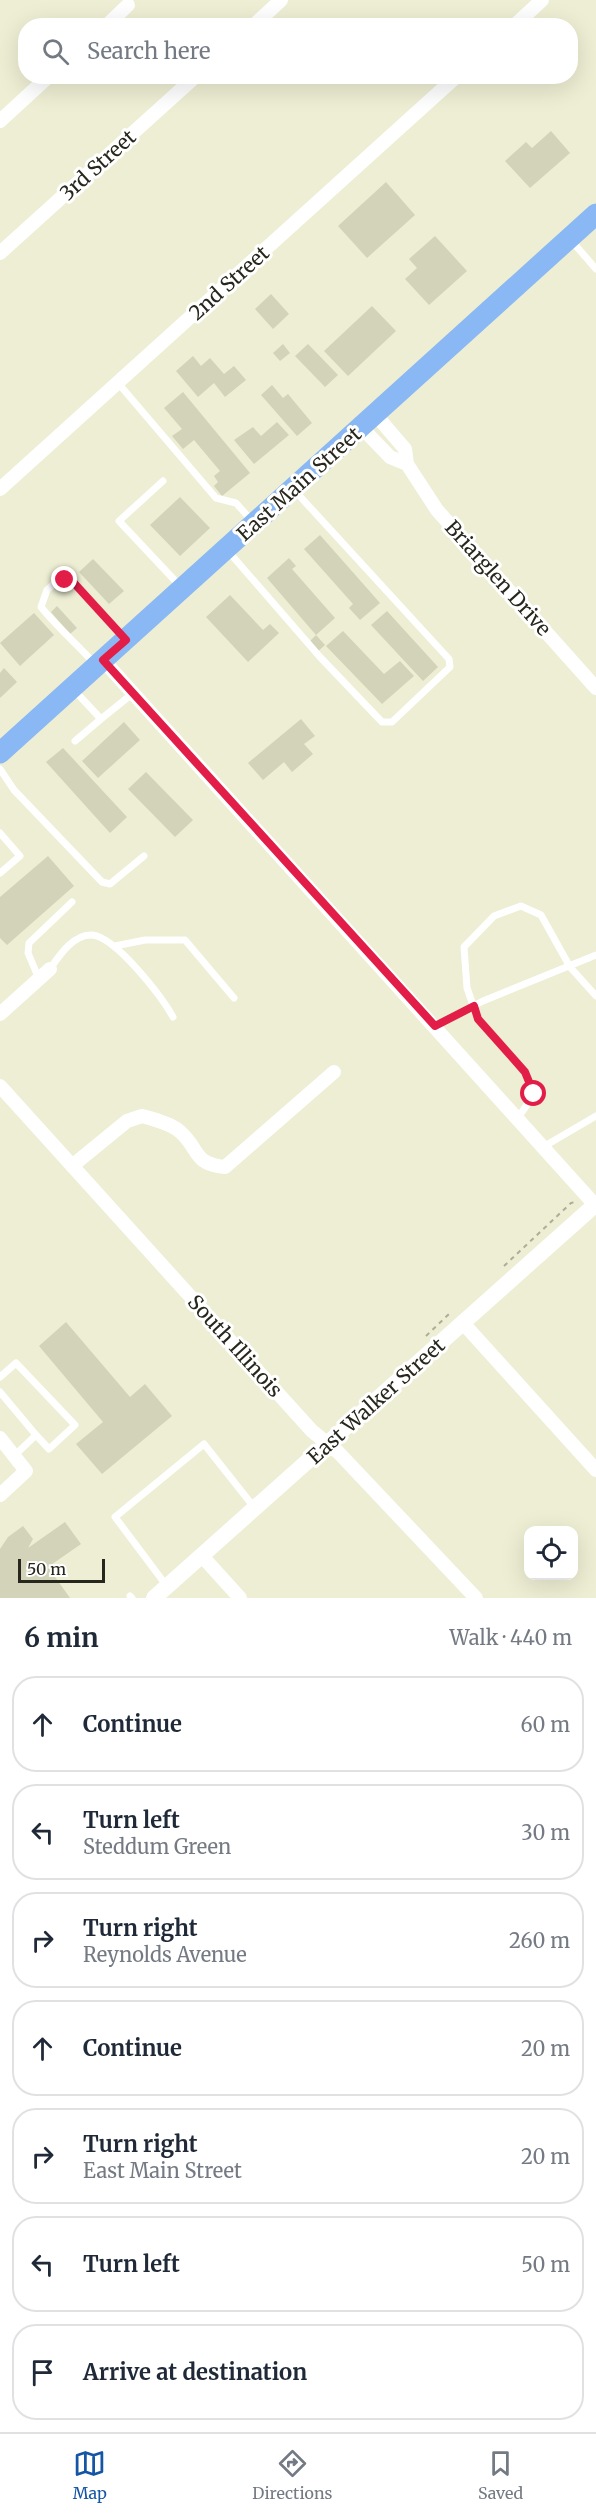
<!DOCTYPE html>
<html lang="en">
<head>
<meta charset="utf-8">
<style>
  body { margin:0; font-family:Merriweather,serif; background:#f6f6f7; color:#1f2937 }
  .controls { position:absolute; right:18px; bottom:18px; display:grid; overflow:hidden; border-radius:12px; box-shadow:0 6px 24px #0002 }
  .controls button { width:54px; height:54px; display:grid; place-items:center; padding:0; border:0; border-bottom:2px solid #e0e1e3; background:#fff; color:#1f2937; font:30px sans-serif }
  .scale { position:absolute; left:18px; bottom:15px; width:87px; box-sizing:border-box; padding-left:6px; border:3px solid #27271d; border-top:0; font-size:16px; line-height:21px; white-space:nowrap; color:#27271d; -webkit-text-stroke:4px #fff; paint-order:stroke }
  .stop { position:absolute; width:18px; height:18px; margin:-14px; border:4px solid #e11d48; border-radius:50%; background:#fff }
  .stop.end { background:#e11d48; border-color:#fff; box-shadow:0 2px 6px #0008 }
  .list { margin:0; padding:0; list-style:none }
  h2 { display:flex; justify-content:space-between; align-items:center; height:78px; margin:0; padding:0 24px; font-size:26px }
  h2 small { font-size:20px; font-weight:400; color:#747a83 }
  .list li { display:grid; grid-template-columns:39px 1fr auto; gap:18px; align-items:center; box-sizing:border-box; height:96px; margin:0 12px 12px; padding:0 12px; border:2px solid #e0e1e3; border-radius:24px }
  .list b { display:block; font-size:22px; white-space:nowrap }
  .list p { margin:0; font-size:20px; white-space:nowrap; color:#747a83 }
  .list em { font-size:20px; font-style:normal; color:#747a83 }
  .icon { flex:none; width:33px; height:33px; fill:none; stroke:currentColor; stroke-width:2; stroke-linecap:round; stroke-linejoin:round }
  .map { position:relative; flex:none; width:596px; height:1598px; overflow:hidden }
  .search { position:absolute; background:#fff; box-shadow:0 6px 24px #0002; left:18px; right:18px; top:18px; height:66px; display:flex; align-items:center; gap:15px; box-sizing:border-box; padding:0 21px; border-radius:24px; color:#747a83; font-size:22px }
  .sheet { height:834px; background:#fff }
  nav { display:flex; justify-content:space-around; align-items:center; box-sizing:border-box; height:84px; border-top:2px solid #e0e1e3; background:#fff; font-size:16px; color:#747a83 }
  nav a { display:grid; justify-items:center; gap:3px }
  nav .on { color:#1455a5 }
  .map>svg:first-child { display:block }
</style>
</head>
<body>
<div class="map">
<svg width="596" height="1598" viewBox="0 0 596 1598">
  <rect width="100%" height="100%" fill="#edeed3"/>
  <!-- building -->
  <path fill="#d2d3b8" d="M551,131L570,153L530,188L505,161L526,142L532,148Z
    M386,182L415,215L367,258L338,226Z
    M435,236L467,271L429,305L405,279L417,268L409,259Z
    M271,294L289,314L273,329L255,309Z
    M372,306L396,331L348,376L324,351Z
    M283,344L290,353L280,361L273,353Z
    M308,344L338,375L325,387L295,356Z
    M193,356L201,366L210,358L224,374L234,366L246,380L225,397L214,383L198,397L176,371Z
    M272,385L283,398L288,394L312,423L297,436L261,395Z
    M183,392L250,473L222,496L214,486L218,482L214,476L220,471L194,440L183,449L172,436L182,429L164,408Z
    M277,422L289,435L254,464L234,440L253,427L261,436Z
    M180,497L210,528L180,556L150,525Z
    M320,535L380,603L360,620L349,608L353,604L304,549Z
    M289,558L296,566L292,569L335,618L316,635L267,578Z
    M93,559L124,591L109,604L79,572Z
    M230,595L263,630L270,624L279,633L248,662L206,617Z
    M57,606L77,628L70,634L51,612Z
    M387,611L438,667L423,681L371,625Z
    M34,613L54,635L20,666L0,643Z
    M343,631L384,674L400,661L414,676L382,704L326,646Z
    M316,635L325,645L316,653L307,644Z
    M4,668L17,682L0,698V673Z
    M301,719L315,736L304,744L313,754L292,772L284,762L263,780L248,763Z
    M124,722L140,740L98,778L82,761Z
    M63,748L127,817L110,833L46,762Z
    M146,772L193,820L175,837L128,789Z
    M48,856L74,886L7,945L0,938V897Z
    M66,1322L130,1397L145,1384L172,1416L102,1474L76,1444L103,1422L39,1346Z
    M65,1522L81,1544L48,1567L70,1598H0V1549L8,1537L23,1526L33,1539L28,1548Z"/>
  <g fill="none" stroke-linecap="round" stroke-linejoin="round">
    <!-- path -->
    <path stroke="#adad98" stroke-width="2" stroke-dasharray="4.5 4.5" stroke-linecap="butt" d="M504,1266L571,1203L575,1202
      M426,1336L450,1313"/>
    <!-- service -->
    <path stroke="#fff" stroke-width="7" d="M570,239L596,269
      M118,383L216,498L236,503L252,521
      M163,481L119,521L181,587
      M228,551L320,657L382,722H392L450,667L449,659L295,491
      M95,664C77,644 58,628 41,607L47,590L57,581L74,583L123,637
      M74,690L101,719L75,741
      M101,719L132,694
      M0,769L14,790L102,882L110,884L144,856
      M0,833L20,856L0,873
      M115,946L145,940H185L234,998
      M50,969C59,956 73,934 92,935C116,937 162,997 173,1017
      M39,979L28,953L29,943L72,902
      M435,1026L483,1001L596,955
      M518,1118L534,1094L525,1072L478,1019L467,988L464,947L494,916L521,906L541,915L570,967L596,996
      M543,1147L596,1116
      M0,1377L16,1363L75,1425L49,1449L36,1435
      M0,1392L36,1435L14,1456
      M166,1585L115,1517L204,1444L254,1507
      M130,1596L132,1598"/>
    <!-- minor -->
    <path stroke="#fff" stroke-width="14" d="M106,26L128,5
      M253,26L281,0
      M514,26L542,0
      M0,121L49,76
      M0,253L196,76
      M375,414L405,449L407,464L437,510L596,688
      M361,427L390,457L407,464
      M0,489L457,76
      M103,660L596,1206
      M0,1014L50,969
      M0,1086L312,1431L338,1452L476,1598
      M72,1166L127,1121L142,1116C153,1119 169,1123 178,1130C200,1147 191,1164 225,1167L334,1072
      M463,1323L596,1470
      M0,1438L26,1471L0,1495
      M202,1556L240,1598"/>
    <!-- tertiary -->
    <path stroke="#fff" stroke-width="16" d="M154,1598L596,1204"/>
    <!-- primary -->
    <path stroke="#89b8f5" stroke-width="21" d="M0,753L596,214"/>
  </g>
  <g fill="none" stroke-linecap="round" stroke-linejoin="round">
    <!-- route -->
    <path stroke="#e11d48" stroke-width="8" d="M65,580L74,583L126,640L103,660L435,1026L474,1006L478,1019L525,1072L534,1094"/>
  </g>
  <g text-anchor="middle" stroke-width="6" stroke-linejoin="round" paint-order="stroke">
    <!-- street labels -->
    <g font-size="20" fill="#27271d" stroke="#fff">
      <text transform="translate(98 165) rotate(-42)" y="7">3rd Street</text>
      <text transform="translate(229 283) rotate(-42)" y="7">2nd Street</text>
      <text transform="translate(299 484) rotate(-42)" y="7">East Main Street</text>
      <text transform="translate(498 578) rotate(48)" y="7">Briarglen Drive</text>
      <text transform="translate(235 1346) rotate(48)" y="7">South Illinois</text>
      <text transform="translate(376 1401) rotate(-42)" y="7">East Walker Street</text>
    </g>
  </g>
</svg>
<div class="controls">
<button><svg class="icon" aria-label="locate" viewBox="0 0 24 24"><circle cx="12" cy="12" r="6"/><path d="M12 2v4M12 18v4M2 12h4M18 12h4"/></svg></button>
</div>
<div class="scale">50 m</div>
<div class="stop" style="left:534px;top:1094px"></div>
<div class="stop end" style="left:65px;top:580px"></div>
<div class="search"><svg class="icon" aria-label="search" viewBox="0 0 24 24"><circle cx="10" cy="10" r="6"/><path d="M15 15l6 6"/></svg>Search here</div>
</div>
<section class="sheet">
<h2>6 min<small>Walk · 440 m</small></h2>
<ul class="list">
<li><svg class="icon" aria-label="ahead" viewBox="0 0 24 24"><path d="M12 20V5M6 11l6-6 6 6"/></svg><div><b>Continue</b></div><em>60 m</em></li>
<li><svg class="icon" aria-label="left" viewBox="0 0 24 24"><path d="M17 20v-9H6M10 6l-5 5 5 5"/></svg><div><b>Turn left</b><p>Steddum Green</p></div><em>30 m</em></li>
<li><svg class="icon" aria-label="right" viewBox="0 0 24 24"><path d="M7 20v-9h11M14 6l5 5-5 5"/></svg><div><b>Turn right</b><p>Reynolds Avenue</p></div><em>260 m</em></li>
<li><svg class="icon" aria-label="ahead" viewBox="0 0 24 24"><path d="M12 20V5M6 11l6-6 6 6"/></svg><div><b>Continue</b></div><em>20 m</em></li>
<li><svg class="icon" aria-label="right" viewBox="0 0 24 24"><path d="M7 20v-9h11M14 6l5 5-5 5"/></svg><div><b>Turn right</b><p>East Main Street</p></div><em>20 m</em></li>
<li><svg class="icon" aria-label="left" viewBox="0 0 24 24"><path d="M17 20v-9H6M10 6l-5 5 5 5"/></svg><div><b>Turn left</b></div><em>50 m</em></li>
<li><svg class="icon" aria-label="arrive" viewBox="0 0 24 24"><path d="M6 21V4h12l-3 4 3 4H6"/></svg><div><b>Arrive at destination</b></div></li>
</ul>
</section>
<nav>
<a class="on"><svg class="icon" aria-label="map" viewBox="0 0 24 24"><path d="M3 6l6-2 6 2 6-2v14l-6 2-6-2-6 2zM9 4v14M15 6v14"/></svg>Map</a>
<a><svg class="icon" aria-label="directions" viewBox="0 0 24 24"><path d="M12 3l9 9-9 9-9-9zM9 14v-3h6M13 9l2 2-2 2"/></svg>Directions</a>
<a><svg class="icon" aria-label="saved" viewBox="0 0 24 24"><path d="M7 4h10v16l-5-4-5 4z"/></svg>Saved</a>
</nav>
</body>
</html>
